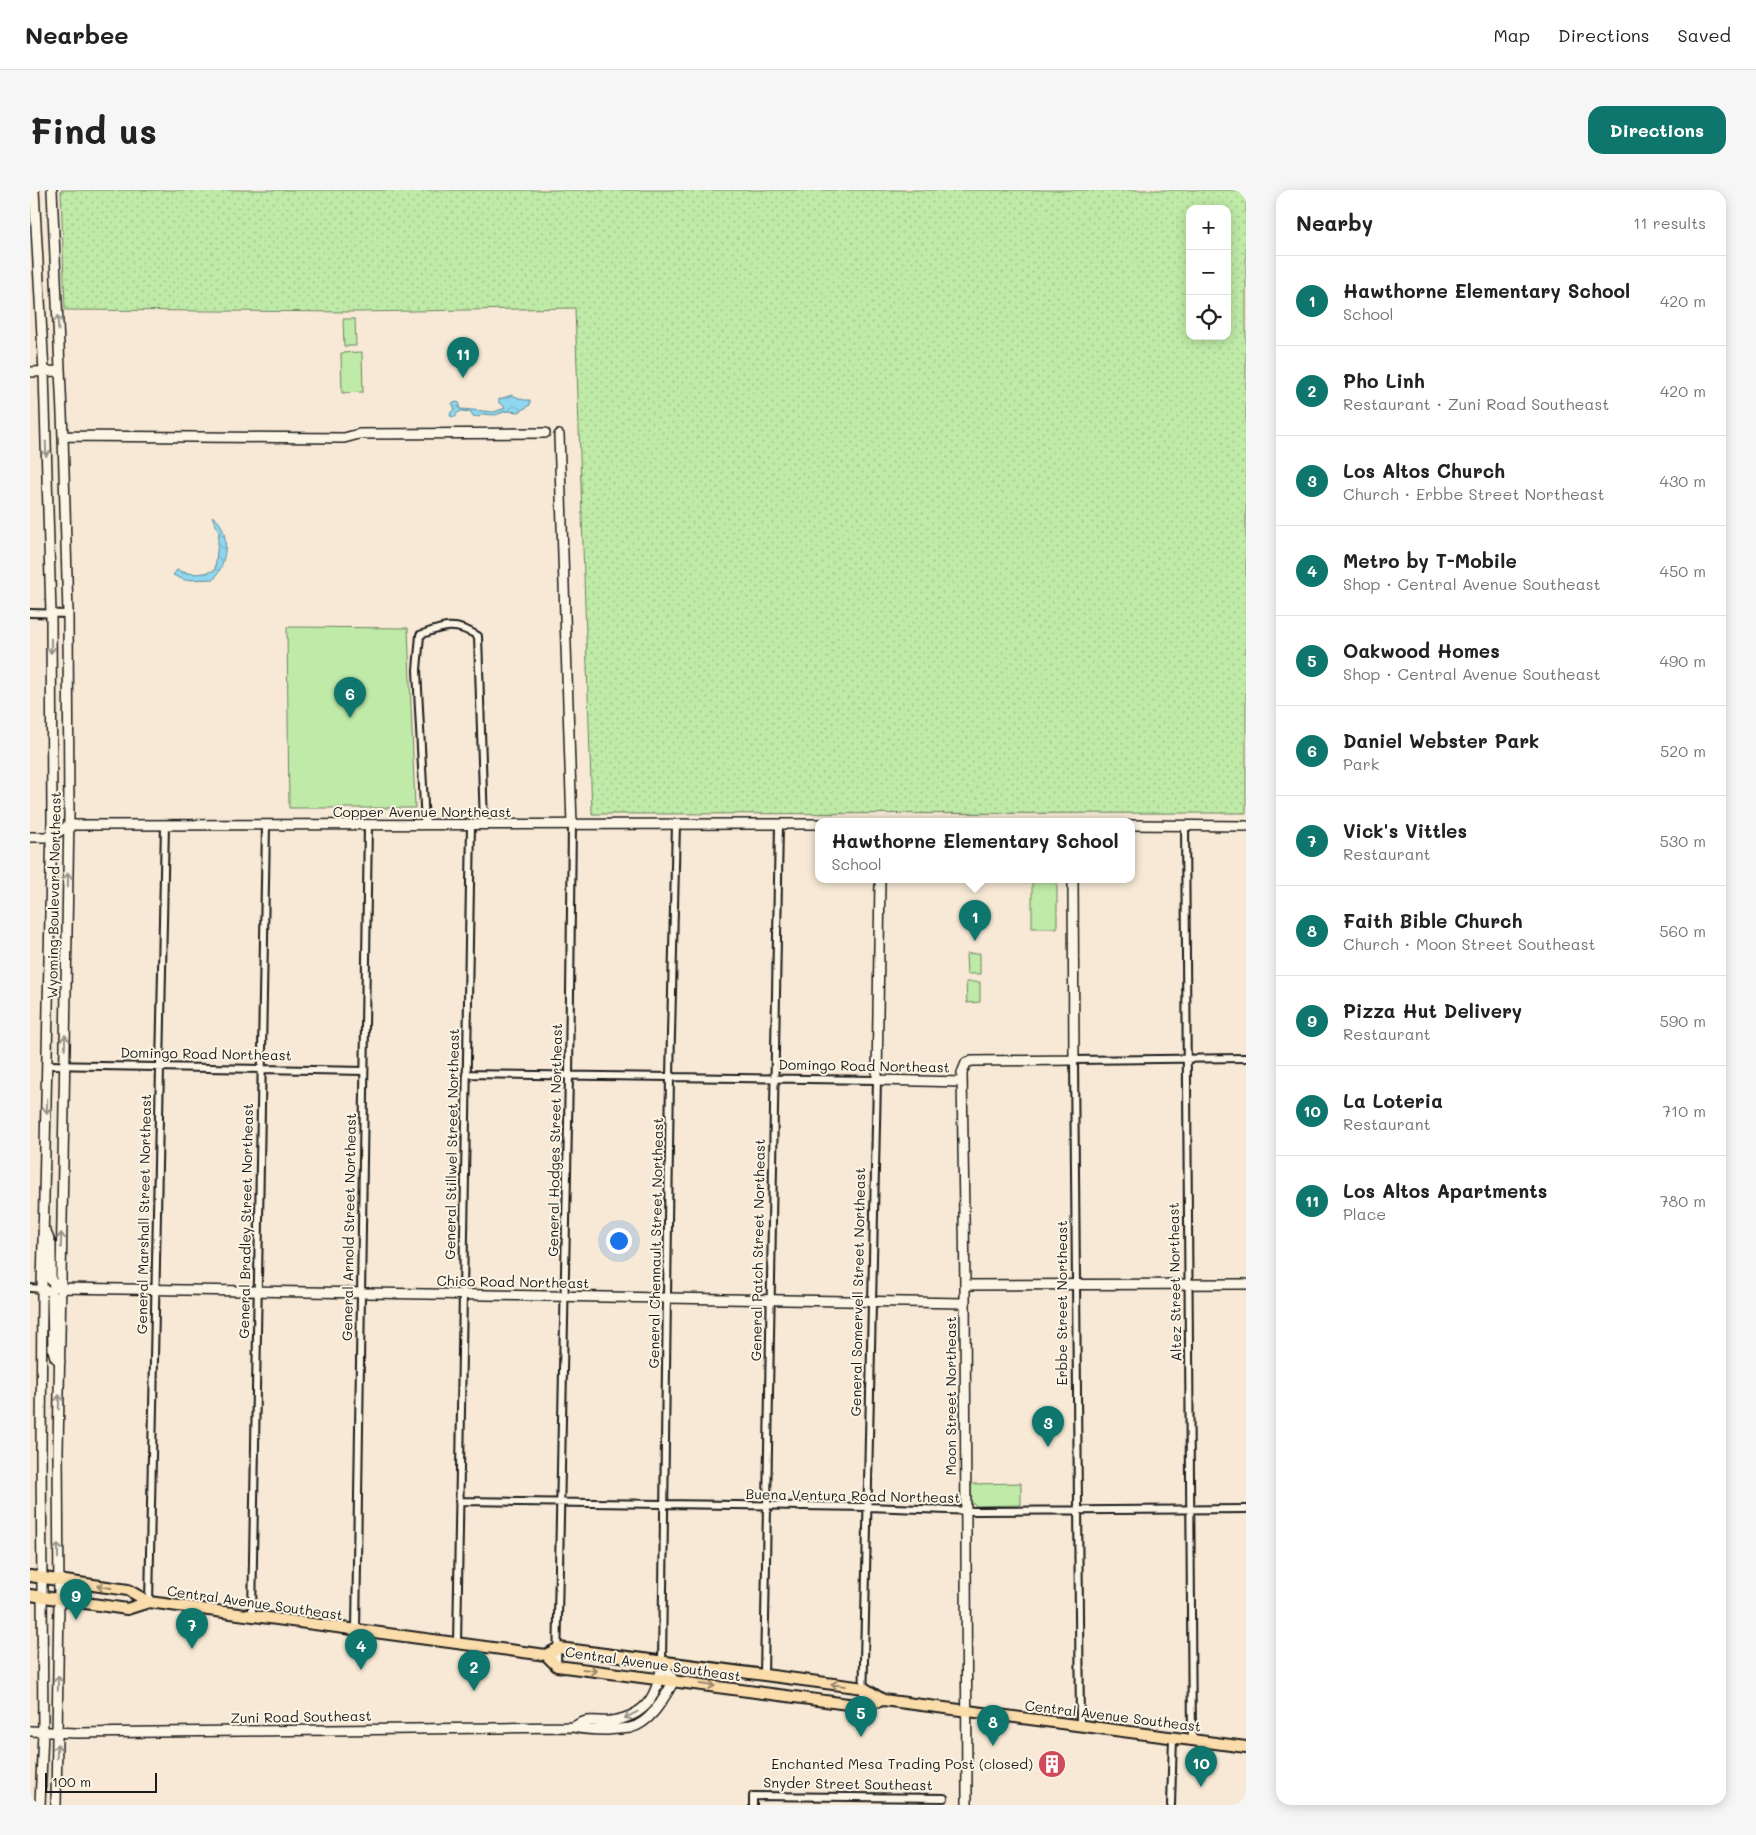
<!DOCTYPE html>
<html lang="en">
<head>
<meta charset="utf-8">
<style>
  body { margin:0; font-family:Mali,sans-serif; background:#f6f6f6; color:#222 }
  .controls { position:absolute; right:15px; top:15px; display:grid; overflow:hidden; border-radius:10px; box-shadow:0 2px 12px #0003 }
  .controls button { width:45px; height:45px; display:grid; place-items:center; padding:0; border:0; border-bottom:1px solid #e0e0e0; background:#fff; color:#222; font:25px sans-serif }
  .scale { position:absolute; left:15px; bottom:12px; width:112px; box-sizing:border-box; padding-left:5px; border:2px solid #1c1c1c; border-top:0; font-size:14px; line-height:18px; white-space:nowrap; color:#1c1c1c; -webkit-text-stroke:4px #fcf5e5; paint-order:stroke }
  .you { position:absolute; left:588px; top:1050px; width:18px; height:18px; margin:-12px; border:4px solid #fff; border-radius:50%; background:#1a73e8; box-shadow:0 0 0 8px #1a73e833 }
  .badge { display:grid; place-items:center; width:32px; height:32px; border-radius:50%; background:#0f766e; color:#fff; font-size:16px; font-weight:700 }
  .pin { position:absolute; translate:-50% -41px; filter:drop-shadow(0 1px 2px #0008) }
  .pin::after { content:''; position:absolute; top:26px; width:18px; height:15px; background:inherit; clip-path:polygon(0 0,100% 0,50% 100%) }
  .popup { position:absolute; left:785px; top:628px; width:320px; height:65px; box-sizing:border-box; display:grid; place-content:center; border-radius:10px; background:#fff; filter:drop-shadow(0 1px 4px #0005); font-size:16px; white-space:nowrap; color:#767676 }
  .popup b { font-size:19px; color:#222 }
  .popup::after { content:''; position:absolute; left:50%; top:100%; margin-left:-10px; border:10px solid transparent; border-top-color:#fff }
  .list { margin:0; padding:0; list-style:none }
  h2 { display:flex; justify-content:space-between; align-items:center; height:65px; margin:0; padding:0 20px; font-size:21px }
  h2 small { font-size:16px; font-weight:400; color:#767676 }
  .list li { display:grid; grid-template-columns:32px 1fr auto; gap:15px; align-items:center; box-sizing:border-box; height:90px; padding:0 20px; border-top:1px solid #e0e0e0 }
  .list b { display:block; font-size:19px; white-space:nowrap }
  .list p { margin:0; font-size:16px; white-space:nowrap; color:#767676 }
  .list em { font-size:16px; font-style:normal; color:#767676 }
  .icon { flex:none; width:28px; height:28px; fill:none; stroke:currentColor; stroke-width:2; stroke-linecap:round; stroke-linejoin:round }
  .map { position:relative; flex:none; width:1216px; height:1615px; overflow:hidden; border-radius:15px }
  header { display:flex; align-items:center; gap:30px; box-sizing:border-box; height:70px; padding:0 25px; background:#fff; border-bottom:1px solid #e0e0e0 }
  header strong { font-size:24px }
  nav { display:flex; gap:28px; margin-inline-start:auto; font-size:18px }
  .intro { display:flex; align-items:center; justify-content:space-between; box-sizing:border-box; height:120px; padding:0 30px }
  h1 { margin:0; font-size:35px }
  .button { padding:12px 22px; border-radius:15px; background:#0f766e; color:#fff; font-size:18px; font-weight:700 }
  main { display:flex; gap:30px; padding:0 30px }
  aside { flex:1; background:#fff; border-radius:15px; box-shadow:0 2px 12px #0003 }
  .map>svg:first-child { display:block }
</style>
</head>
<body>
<header>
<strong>Nearbee</strong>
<nav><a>Map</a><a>Directions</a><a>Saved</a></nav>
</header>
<div class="intro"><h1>Find us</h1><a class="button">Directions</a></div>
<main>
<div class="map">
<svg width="1216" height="1615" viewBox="0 0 1216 1615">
  <defs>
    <pattern id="grass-dots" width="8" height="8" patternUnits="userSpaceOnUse" patternTransform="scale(1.25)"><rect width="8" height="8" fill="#bfeaa7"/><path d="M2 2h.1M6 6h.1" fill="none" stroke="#a4c88f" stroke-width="1.8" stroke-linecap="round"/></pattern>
    <pattern id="water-waves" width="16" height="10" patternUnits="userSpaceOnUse" patternTransform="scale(1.25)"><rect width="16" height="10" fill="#8ed7ef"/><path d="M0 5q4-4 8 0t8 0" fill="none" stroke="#7ab8cc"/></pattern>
  </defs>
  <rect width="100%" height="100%" fill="#f7e9d5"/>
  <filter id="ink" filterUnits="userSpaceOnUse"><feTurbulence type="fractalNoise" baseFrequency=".02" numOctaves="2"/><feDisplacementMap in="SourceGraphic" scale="10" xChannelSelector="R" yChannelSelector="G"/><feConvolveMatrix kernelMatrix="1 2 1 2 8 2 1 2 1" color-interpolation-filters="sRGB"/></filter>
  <g filter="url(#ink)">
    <!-- grass -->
    <path fill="url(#grass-dots)" stroke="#6e8362" fill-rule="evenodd" d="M31,0H1216V623L562,624L545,118L330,122L35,120ZM1160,19H1197V146H1160Z"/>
    <!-- park -->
    <path fill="#bfeaa7" stroke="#6e8362" d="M313,129H325L326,156H314Z
      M332,162L333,202L312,203L311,163Z
      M257,437L378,438L385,618H259Z
      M1002,690H1027V738H1002Z
      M950,763V784H937L936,764Z
      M936,792H950V812L937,813Z
      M991,1293V1315L946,1316L941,1312V1294Z"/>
    <!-- water -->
    <path fill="url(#water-waves)" stroke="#608c9b" d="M482,205L494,210H500V215L489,222L477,221L465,225L452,224L449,227L443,226L441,222L431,221L426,224V227L420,226L421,222L425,219L422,213L428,212L430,214L429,218L431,219L464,222L475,218L474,216L469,213V209Z
      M182,326C202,338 197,374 184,389L154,390L143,385L147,380C161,385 171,385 185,380L189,342Z"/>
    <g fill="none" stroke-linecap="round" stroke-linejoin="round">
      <defs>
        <path id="street" d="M0,423L38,424
          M395,635L387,480L390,445C415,436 424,432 448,446L454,635
          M1155,635L1162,1549
          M18,875L334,881
          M436,884L847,890L833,1516
          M0,1098L12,1099
          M429,1311L838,1317L944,1321L1216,1319
          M119,1412L135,635
          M222,1425L236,636
          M326,1440L338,635
          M427,1454L441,635
          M632,1472L640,886L646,634
          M527,1476L539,885L542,635
          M734,1486L749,634
          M1050,1536L1044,870L1216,868
          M723,1615V1606L914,1608
          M1141,1615L1143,1547"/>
        <path id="secondary" d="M4,0L14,182L21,424L22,630L12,1099L11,1261L13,1541L10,1615
          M22,0L33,246L38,424L39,626L28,1261L29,1410L26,1615
          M0,182L30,181
          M529,245L542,635
          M33,246L314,248L329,244L515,243
          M1101,635L1216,636
          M0,647H21L39,635L789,634
          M850,690L847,890L932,892
          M16,1042L21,1054V1090L25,1096L30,1098L935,1113
          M935,1095L1216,1094
          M12,1099L20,1101L22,1105L23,1160L25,1167L30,1172
          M543,1537C547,1535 552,1532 557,1531C565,1530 573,1532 581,1531C617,1526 628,1505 632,1472
          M0,1541L46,1543L542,1537C554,1540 564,1540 577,1540C584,1539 592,1539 600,1538C621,1533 634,1508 644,1491L632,1472
          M937,1615L935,1095L932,883L936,873L942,871L1044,870L1043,690"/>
        <path id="primary" d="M0,1386L98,1400L119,1412
          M0,1405L97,1419L119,1412L516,1465L527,1476L833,1516L853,1510L1216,1557
          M516,1465L529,1458L834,1498L853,1510"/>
      </defs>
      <!-- street casing -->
      <use href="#street" stroke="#1c1c1c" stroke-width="10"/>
      <!-- secondary casing -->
      <use href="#secondary" stroke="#1c1c1c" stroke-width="12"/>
      <!-- primary casing -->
      <use href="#primary" stroke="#1c1c1c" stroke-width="14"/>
      <!-- street -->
      <use href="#street" stroke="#fcf5e5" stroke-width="6"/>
      <!-- secondary -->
      <use href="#secondary" stroke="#fcf5e5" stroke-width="9"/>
      <!-- primary -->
      <use href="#primary" stroke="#fbddab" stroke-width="10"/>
    </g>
    <!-- one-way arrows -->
    <defs><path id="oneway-shaft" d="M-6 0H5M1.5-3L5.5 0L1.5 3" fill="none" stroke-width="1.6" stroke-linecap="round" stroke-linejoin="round" transform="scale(1.25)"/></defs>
    <g stroke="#97938b">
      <use href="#oneway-shaft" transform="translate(28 133) rotate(-93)"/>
      <use href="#oneway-shaft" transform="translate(16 259) rotate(88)"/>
      <use href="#oneway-shaft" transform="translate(21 456) rotate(90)"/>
      <use href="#oneway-shaft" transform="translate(38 690) rotate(-89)"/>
      <use href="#oneway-shaft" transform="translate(35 852) rotate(-89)"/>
      <use href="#oneway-shaft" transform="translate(17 916) rotate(91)"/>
      <use href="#oneway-shaft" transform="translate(31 1050) rotate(-89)"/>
      <use href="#oneway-shaft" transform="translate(29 1212) rotate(-89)"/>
      <use href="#oneway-shaft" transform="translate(28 1361) rotate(-90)"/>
      <use href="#oneway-shaft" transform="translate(28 1493) rotate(-89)"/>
      <use href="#oneway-shaft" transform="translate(601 1525) rotate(153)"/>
      <use href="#oneway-shaft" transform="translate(27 1561) rotate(-88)"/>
    </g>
    <g stroke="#97866b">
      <use href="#oneway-shaft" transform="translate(74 1397) rotate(-172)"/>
      <use href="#oneway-shaft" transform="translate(560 1480) rotate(7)"/>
      <use href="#oneway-shaft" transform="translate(678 1495) rotate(8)"/>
      <use href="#oneway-shaft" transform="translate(808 1495) rotate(-173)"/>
    </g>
  </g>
  <!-- icons -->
  <defs>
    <symbol id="building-disc" viewBox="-11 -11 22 22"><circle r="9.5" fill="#d1495b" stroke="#fcf5e5"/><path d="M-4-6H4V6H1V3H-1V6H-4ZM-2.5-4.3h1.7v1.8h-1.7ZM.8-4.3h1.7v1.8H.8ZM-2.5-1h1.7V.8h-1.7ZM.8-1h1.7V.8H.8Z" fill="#fff"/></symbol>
  </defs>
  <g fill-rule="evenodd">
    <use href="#building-disc" x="1006" y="1558" width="32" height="32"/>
  </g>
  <g text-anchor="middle" stroke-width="4" stroke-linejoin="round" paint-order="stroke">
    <!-- street labels -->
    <g font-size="14" fill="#1c1c1c" stroke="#fcf5e5">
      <text x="392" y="627">Copper Avenue Northeast</text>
      <text transform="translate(24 705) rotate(-89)" y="5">Wyoming Boulevard Northeast</text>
      <text transform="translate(176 864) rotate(1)" y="5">Domingo Road Northeast</text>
      <text transform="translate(834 876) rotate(1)" y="5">Domingo Road Northeast</text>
      <text transform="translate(525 950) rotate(-89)" y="5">General Hodges Street Northeast</text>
      <text transform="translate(422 954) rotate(-89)" y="5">General Stillwel Street Northeast</text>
      <text transform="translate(114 1024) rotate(-89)" y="5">General Marshall Street Northeast</text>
      <text transform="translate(216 1031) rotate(-89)" y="5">General Bradley Street Northeast</text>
      <text transform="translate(319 1037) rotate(-89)" y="5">General Arnold Street Northeast</text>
      <text transform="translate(626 1053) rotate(-89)" y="5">General Chennault Street Northeast</text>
      <text transform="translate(728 1060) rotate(-89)" y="5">General Patch Street Northeast</text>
      <text transform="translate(483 1092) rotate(1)" y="5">Chico Road Northeast</text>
      <text transform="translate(1145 1092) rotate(-91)" y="5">Altez Street Northeast</text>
      <text transform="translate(828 1102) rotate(-89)" y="5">General Somervell Street Northeast</text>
      <text transform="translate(1032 1113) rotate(-90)" y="5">Erbbe Street Northeast</text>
      <text transform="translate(921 1206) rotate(-90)" y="5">Moon Street Northeast</text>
      <text transform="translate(823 1306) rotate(1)" y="5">Buena Ventura Road Northeast</text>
      <text transform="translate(225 1413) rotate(8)" y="5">Central Avenue Southeast</text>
      <text transform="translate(623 1474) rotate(8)" y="5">Central Avenue Southeast</text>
      <text transform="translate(1083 1526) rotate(7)" y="5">Central Avenue Southeast</text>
      <text transform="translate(271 1527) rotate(-1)" y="5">Zuni Road Southeast</text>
      <text transform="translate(818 1594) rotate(1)" y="5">Snyder Street Southeast</text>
    </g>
    <!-- poi labels -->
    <g font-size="14" fill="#1c1c1c" stroke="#fcf5e5" text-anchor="end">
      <text x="1003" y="1579">Enchanted Mesa Trading Post (closed)</text>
    </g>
  </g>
</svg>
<div class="controls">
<button>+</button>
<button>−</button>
<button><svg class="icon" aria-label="locate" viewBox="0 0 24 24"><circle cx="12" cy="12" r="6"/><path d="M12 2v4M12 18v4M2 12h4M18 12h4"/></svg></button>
</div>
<div class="scale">100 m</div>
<div class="you"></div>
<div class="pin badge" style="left:945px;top:751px">1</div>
<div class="popup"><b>Hawthorne Elementary School</b>School</div>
<div class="pin badge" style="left:444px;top:1501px">2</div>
<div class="pin badge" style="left:1018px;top:1257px">3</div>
<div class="pin badge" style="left:331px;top:1480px">4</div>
<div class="pin badge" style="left:831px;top:1547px">5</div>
<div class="pin badge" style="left:320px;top:528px">6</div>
<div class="pin badge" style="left:162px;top:1459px">7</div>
<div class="pin badge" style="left:963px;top:1556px">8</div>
<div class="pin badge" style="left:46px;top:1430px">9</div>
<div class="pin badge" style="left:1171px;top:1597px">10</div>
<div class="pin badge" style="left:433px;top:188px">11</div>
</div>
<aside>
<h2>Nearby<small>11 results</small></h2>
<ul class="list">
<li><span class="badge">1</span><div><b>Hawthorne Elementary School</b><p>School</p></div><em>420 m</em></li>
<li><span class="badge">2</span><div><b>Pho Linh</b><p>Restaurant · Zuni Road Southeast</p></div><em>420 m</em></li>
<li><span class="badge">3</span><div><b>Los Altos Church</b><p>Church · Erbbe Street Northeast</p></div><em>430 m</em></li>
<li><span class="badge">4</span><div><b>Metro by T-Mobile</b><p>Shop · Central Avenue Southeast</p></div><em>450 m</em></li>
<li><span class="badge">5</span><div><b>Oakwood Homes</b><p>Shop · Central Avenue Southeast</p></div><em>490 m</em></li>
<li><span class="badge">6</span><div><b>Daniel Webster Park</b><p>Park</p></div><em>520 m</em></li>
<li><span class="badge">7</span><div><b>Vick's Vittles</b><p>Restaurant</p></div><em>530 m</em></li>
<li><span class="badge">8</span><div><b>Faith Bible Church</b><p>Church · Moon Street Southeast</p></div><em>560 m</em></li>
<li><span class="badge">9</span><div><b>Pizza Hut Delivery</b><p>Restaurant</p></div><em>590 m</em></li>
<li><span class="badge">10</span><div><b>La Loteria</b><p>Restaurant</p></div><em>710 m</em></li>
<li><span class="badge">11</span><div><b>Los Altos Apartments</b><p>Place</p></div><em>780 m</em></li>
</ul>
</aside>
</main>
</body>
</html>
